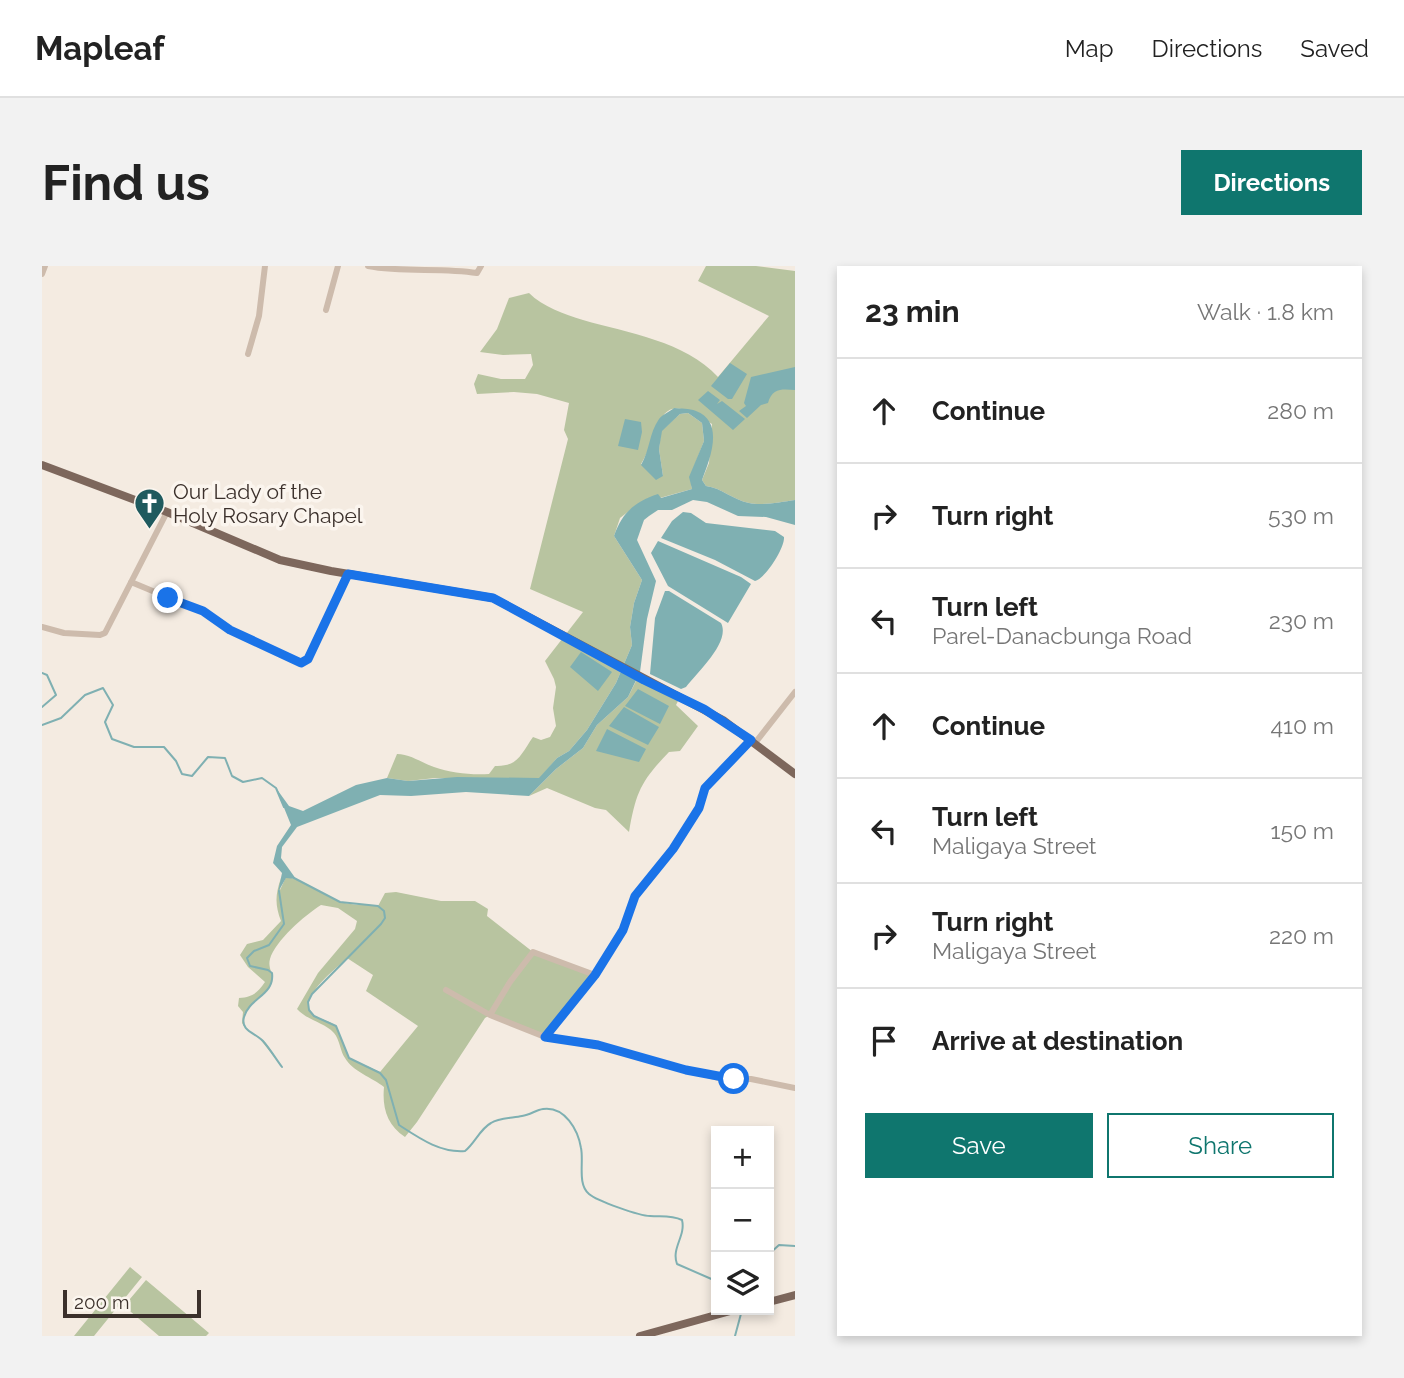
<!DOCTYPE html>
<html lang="en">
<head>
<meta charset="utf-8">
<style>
  body { margin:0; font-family:Raleway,sans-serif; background:#f2f2f2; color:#222 }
  .controls { position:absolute; right:21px; bottom:21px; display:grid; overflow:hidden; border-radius:0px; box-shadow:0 4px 10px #0003 }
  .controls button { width:63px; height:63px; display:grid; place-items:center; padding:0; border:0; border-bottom:2px solid #e0e0e0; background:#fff; color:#222; font:35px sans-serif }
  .scale { position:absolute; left:21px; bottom:18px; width:138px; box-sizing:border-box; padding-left:7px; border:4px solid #3b302b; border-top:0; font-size:19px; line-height:24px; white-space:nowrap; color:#3b302b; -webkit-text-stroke:5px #fbf5ee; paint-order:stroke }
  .stop { position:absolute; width:21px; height:21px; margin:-16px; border:5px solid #1a73e8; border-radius:50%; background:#fff }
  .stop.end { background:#1a73e8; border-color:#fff; box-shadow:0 2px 7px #0008 }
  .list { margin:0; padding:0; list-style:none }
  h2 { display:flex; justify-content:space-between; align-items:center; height:91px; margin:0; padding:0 28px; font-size:30px }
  h2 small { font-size:23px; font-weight:400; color:#767676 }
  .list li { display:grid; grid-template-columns:46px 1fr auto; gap:21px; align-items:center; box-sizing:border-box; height:105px; padding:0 28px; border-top:2px solid #e0e0e0 }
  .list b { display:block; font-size:26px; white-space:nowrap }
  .list p { margin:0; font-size:23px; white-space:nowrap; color:#767676 }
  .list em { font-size:23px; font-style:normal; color:#767676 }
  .actions { display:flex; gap:14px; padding:21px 28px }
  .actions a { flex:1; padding:16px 0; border:2px solid #0f766e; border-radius:0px; text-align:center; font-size:24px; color:#0f766e }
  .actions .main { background:#0f766e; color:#fff }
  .icon { flex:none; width:38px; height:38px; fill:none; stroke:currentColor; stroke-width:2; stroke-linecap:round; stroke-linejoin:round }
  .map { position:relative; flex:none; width:753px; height:1070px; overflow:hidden; border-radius:0px }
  header { display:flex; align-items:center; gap:42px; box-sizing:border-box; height:98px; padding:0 35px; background:#fff; border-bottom:2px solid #e0e0e0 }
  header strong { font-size:33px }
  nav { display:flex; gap:38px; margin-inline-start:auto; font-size:24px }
  .intro { display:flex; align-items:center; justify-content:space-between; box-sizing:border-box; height:168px; padding:0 42px }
  h1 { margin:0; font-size:49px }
  .button { padding:18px 32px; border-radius:0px; background:#0f766e; color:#fff; font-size:24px; font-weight:700 }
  main { display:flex; gap:42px; padding:0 42px }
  aside { flex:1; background:#fff; border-radius:0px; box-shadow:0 4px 10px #0003 }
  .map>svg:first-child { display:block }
</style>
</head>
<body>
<header>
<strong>Mapleaf</strong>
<nav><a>Map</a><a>Directions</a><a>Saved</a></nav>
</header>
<div class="intro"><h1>Find us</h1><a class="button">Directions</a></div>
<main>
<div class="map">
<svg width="753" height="1070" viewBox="0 0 753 1070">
  <rect width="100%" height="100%" fill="#f4ebe1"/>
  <!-- green -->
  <path fill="#b8c4a0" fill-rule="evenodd" d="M664,0H714L753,5V234C739,236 720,240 707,237C691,234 680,222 664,220L660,214L667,197L670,158C611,119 622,162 599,198L621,210L617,183L619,165L638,148L646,147L660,157L662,175L648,211L650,223L596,238L578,252L572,270L600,314L592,337L588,361L590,379L574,417L545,464L527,485L515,492L498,512H393L366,515L345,512L355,488C368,488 380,497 392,501C409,507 428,509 447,508L453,500C476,501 479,488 491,471L499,474L508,471L514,460L511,442L514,421L512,413L503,395L541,346L488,323L526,173L522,164L527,137L495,128L472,126L435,128L432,118L436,108L459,113H483L491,99L489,88L461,89L438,86L455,63L467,32L487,27C501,41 522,48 541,54C586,67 643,75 676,111L727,50L656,15Z
    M596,411L638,431L634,439L656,460L638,485L627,486C599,515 594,526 587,566L564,544L553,542L505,522L487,530L514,503L541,482L555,459L586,431Z
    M244,611C264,614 278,628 296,635C308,640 323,638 336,640L343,627L354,626L399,635H433L446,643L445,650L491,686L553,709L503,771L448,749L443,752L375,856L363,871C345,859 340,842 342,821C331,812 310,805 303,792C298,785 298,774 292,767C282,756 266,755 255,743L276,707L313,663L315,655L296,642L279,639C263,649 233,675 228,693C225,703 234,710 229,719C223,731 197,741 202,758C204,765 211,767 217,771C226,777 234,793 240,801L218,773L203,762L200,757L201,746L196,740L197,732C211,731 215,727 223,716L206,701L198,689L205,678L221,674L239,655C233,639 233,629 239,612L238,624ZM305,692L331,709L324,725L376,760L338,806L307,792L294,760C287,754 274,753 269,746C257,730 295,702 305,692Z
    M88,1001L100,1011L52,1070H32Z
    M104,1014L167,1067L164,1070H117L82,1040Z"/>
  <!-- water -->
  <path fill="#7fb0b2" d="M688,97L705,108L690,133H686L669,120Z
    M753,101V124C740,123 730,122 726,137L719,139L705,152L697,145L704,140L702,137L709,111Z
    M666,125L678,134L675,138L680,135L703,153L691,164L656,134Z
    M632,142C639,143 647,142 654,145C683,156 668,193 660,214L664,220C680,222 691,234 707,237C720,240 739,236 753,234V259L724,251L696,250L665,236L651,234L630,244H616L607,250L602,254L595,274L614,315L605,353L598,406L586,431L555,459L541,482L514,503L487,530L424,526L369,530L338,529L255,561L240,581L239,592L254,613L244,612L236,626L240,607L231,597L235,580L249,559L234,522L247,540L261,545L314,519L345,512L366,515L415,511L497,512L515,492L527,485L545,464L574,417L590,379L588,361L592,337L600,314L572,270C580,247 592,236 616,228L619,232L650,223L647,211L662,175L660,157L646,147L638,148L620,165L617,183L621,210L614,214L599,199C608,184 607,167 617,153C621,148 627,146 632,142Z
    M583,153L599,156L600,166L596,184L576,180Z
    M641,246L649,247L664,257L733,265L742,271C743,282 723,313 713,315L673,294L619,272L630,255Z
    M616,275L699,311L709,318L686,357L626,320L609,287Z
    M623,325H627L679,357C689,376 655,406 644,421L639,423L608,408L613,352Z
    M539,386L570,406L556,425L528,401Z
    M596,423L627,440L618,458L583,440Z
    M582,441L617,461L606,479L567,460Z
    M565,463L604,483L597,496L554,485Z"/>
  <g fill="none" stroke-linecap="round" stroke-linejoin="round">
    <!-- stream -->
    <path stroke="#7fb0b2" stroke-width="2" d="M0,407L5,409L14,429L0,441
      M0,459L19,452L43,429L61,422L71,439L63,456L70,473L92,481H122L134,495L140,508L150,510L166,491L183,492L190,510L201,516L220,512L234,522L242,541
      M252,612L298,636L336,640L342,645L343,652L339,658L270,728L266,736L267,744L272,750L294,760L307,792L338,807L344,814L357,859C377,872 398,887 423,885C433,877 438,863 449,857C457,852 471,852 480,850C488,849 494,844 501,843C523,840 536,864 539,882C542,896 535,918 547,928C555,935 598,950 608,950C619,951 629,949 640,954C644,970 629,982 635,998L674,1015
      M237,625L242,658L227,679L212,685L205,692L208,700L226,704L230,707C233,729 207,732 202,751C198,765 214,767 221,775C228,783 234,793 240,801
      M727,988L737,979L753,980
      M693,1070L700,1044"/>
    <!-- minor -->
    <path stroke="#cdbbac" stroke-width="6" d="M326,0C362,7 399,1 435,7L439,0
      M0,8L3,0
      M284,44L296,0
      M206,88L217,50L223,0
      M89,316L161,346L188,364L259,397L266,393L306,308
      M0,361L22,367L58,369L63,367L125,246
      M713,477L753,426
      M553,709L491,686L468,716L448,749L503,771L556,780L677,812L709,813L753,822
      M404,724L448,749
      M503,771L553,709L581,664L593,630L631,583L657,542L663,522L709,474"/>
    <!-- major -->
    <path stroke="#7d675c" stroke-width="8" d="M0,199L125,246L238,294L289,305L451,332L681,454L753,508
      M727,1036L753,1029
      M598,1070L692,1044"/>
  </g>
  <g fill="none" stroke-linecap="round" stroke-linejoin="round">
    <!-- route -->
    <path stroke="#1a73e8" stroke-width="9" d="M126,332L161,345L188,364L259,397L266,393L306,308L451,332L602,414L662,443L709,474L663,522L657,542L631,583L593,630L581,664L553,709L503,771L556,779L644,804L692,813"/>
  </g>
  <!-- icons -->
  <defs>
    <symbol id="church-pin" viewBox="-11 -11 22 30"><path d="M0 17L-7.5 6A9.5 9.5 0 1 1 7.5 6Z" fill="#1f5a5e" stroke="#fbf5ee"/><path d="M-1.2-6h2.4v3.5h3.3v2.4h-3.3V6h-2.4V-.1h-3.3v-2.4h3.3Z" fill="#fff"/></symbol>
  </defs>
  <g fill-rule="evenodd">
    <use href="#church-pin" x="90" y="220" width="35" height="47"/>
  </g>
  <g text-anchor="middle" stroke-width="7" stroke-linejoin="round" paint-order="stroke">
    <!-- poi labels -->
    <g font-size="21" fill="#3b302b" stroke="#fbf5ee" text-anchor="start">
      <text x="131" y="233">Our Lady of the<tspan x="131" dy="24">Holy Rosary Chapel</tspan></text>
    </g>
  </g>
</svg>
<div class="controls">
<button>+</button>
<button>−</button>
<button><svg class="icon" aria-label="layers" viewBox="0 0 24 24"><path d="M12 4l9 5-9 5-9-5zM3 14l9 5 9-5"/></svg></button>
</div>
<div class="scale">200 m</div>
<div class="stop" style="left:692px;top:813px"></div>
<div class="stop end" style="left:126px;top:332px"></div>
</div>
<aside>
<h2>23 min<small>Walk · 1.8 km</small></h2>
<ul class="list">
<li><svg class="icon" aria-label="ahead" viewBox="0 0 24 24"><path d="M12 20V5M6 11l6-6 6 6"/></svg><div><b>Continue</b></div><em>280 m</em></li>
<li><svg class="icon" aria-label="right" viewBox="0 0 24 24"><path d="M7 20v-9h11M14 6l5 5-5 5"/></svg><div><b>Turn right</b></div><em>530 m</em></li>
<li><svg class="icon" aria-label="left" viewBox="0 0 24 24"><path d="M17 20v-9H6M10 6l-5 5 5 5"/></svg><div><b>Turn left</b><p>Parel-Danacbunga Road</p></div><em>230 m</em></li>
<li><svg class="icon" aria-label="ahead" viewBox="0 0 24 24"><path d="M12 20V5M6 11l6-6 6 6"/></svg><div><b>Continue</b></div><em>410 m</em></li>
<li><svg class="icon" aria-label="left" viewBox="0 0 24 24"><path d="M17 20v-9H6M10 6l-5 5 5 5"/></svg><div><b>Turn left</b><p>Maligaya Street</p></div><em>150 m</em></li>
<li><svg class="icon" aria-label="right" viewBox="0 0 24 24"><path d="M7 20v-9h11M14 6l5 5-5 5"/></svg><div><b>Turn right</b><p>Maligaya Street</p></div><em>220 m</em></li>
<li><svg class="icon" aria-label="arrive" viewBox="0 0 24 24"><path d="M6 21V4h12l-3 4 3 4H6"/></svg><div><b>Arrive at destination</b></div></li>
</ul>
<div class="actions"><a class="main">Save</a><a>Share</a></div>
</aside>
</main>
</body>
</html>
